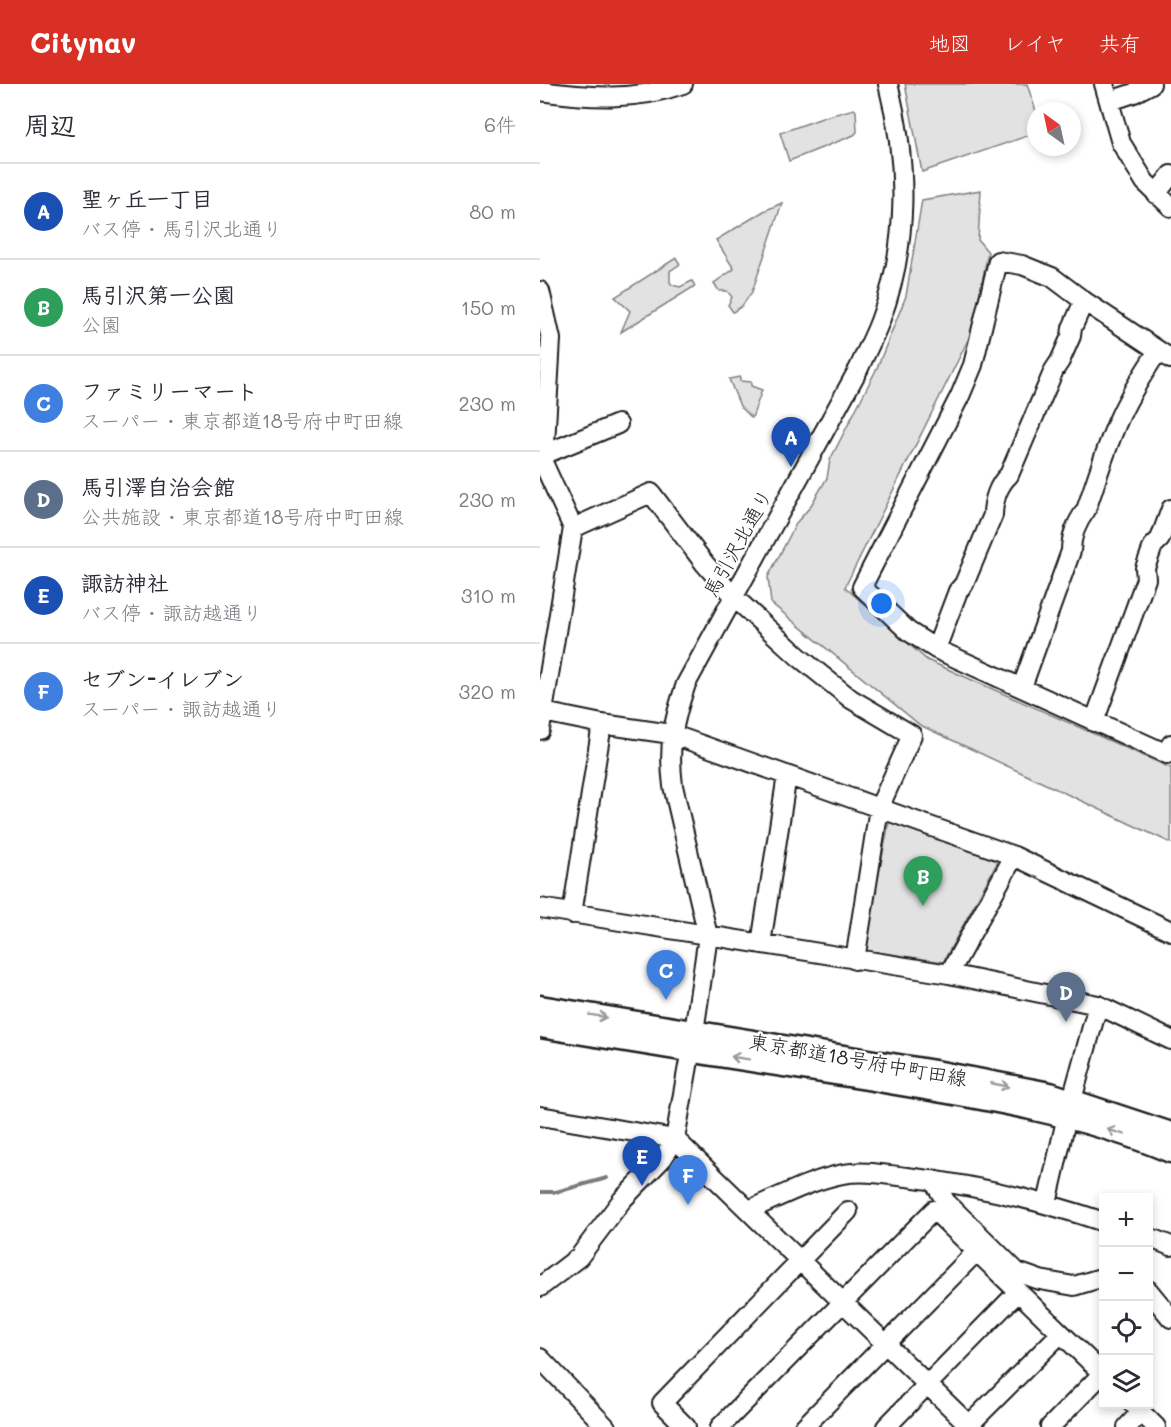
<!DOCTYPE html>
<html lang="ja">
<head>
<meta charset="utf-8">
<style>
  body { margin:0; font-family:Mali,"Klee One",sans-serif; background:#f7f7f7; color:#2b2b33 }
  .controls { position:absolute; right:18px; bottom:18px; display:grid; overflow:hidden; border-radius:0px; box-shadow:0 3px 9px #0003 }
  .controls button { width:54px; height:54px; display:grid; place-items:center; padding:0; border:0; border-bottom:2px solid #e1e1e2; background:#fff; color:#2b2b33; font:30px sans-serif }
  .compass { position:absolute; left:487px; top:18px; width:54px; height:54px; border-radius:50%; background:#fff; box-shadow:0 3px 9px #0003; rotate:327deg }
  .you { position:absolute; left:342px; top:520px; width:21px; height:21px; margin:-15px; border:4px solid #fff; border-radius:50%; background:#1a73e8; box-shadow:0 0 0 9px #1a73e833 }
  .badge { display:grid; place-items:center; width:39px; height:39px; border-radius:50%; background:#d93025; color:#fff; font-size:20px; font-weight:700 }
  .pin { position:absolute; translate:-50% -50px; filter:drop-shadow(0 2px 3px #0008) }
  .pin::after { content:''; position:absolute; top:32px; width:21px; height:18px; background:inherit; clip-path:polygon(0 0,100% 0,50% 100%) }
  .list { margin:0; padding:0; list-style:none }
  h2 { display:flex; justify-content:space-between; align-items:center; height:78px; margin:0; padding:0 24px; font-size:26px }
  h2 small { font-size:20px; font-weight:400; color:#7c7c81 }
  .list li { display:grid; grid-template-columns:39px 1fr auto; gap:18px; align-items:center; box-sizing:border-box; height:96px; padding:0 24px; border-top:2px solid #e1e1e2 }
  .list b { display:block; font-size:22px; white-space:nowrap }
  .list p { margin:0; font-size:20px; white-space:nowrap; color:#7c7c81 }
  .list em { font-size:20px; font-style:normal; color:#7c7c81 }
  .icon { flex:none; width:33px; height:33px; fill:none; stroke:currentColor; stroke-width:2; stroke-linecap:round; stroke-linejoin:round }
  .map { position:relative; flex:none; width:631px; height:1343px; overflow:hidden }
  header { display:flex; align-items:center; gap:36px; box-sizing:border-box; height:84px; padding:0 30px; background:#d93025; color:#fff }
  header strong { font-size:28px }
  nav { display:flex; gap:33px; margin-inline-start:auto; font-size:21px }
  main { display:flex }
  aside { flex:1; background:#fff }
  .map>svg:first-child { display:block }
</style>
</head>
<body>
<header>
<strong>Citynav</strong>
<nav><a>地図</a><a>レイヤ</a><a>共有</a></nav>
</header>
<main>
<aside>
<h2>周辺<small>6件</small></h2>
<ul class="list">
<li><span class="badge" style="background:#1a4fb4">A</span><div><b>聖ヶ丘一丁目</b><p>バス停 · 馬引沢北通り</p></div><em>80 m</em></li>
<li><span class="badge" style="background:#2e9e5b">B</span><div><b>馬引沢第一公園</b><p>公園</p></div><em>150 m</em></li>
<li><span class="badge" style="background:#3f7fe0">C</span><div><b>ファミリーマート</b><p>スーパー · 東京都道18号府中町田線</p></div><em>230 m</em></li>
<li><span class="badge" style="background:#5c6f8a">D</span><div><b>馬引澤自治会館</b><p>公共施設 · 東京都道18号府中町田線</p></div><em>230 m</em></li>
<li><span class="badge" style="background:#1a4fb4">E</span><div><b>諏訪神社</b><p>バス停 · 諏訪越通り</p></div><em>310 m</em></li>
<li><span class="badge" style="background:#3f7fe0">F</span><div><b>セブン-イレブン</b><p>スーパー · 諏訪越通り</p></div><em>320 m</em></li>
</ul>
</aside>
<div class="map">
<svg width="631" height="1343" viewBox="0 0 631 1343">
  <rect width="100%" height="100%" fill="#fff"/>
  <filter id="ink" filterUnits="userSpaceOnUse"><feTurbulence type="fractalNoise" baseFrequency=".0167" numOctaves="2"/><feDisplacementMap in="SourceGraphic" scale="12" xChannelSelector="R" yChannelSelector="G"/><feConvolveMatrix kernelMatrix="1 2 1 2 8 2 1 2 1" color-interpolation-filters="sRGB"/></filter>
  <g filter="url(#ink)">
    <!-- green -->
    <path fill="#e2e2e2" stroke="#7f7f7f" stroke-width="1.5" d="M365,0H487L496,27V49L382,88Z
      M314,25L316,27L317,48L314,51L249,77L240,49L285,33Z
      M441,106L438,156L448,168L432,248L305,503L387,576L631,684V759L380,641L231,519L228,493L257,438L270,423L287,394L290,376L337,284L366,212L382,116Z
      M242,119L212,208L202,222L193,228L188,221L192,213L187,207H179L174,199L194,185L176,156L224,127Z
      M136,174L140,180L130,187V198L132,201L140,203L152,197L155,202L81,248L90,227L75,213Z
      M200,293V297L211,298V302L222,306L212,334L200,322L189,295Z
      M349,738L458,777L403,878L324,866Z"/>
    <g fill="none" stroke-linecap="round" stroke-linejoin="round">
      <!-- stream -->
      <path stroke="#7a7a7a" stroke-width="4" d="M0,1108H16L67,1094"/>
      <defs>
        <path id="minor" d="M564,0L581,59L605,98L631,123
          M0,7C49,14 96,17 143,0
          M570,17L594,9L611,0
          M616,110L631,91
          M0,207L11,255L5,360L0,371
          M631,275L544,217L512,193L482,181L458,177L433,281L420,312L322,503L368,547L396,565L627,670L631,660
          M0,372L78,340
          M0,372L33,444
          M396,565L418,507L424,500L453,431C453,417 458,401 469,391L514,286L520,277L531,252L532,244L544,217
          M482,603L531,467C531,452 537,438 546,426C556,397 565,367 577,339C587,315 604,288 618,267
          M3,628L62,640L131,650L474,772L631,847
          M554,638L606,495L605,484L613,462L620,455L631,425
          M0,646L33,444L111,409L165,480L194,513L224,541L259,573L311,615L372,651L339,724L315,876
          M0,824L409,890L558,921L631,956
          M32,830L62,640
          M221,860L247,691
          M409,890L474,772
          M0,1032L135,1055L431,1343
          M393,1096L406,1118L477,1188L500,1196L534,1202L564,1193
          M507,1119L524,1045L558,921
          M209,1126C239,1113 271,1096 303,1090C324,1086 347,1091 367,1093C435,1101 499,1116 564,1138
          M608,1153L631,1162
          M0,1203L39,1173L82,1116L123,1074L135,1055L154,948L168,852L133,702C128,663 133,637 146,600L319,284C326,268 334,253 340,237C369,161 368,78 348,0
          M608,1206L631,1234
          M0,1274L66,1343
          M593,1320L616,1343
          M146,1343L122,1319L308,1127
          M180,1343L394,1126L564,1291
          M264,1343L436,1168
          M346,1343L478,1208
          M427,1343L521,1249
          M510,1343L562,1290
          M587,1343L601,1328"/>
        <path id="major" d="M0,923L395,988L510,1010L631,1050
          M0,942C105,959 209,976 314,992C421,1010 530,1025 631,1067"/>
      </defs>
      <!-- minor casing -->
      <use href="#minor" stroke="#1c1c1c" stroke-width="22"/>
      <!-- major casing -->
      <use href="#major" stroke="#1c1c1c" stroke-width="27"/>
      <!-- minor -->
      <use href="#minor" stroke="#fff" stroke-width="18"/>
      <!-- major -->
      <use href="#major" stroke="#fff" stroke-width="22"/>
    </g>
    <!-- one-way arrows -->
    <defs><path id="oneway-shaft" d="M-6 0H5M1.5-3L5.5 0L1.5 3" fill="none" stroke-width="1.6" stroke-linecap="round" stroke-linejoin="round" transform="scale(1.5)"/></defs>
    <g stroke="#999">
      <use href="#oneway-shaft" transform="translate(58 932) rotate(9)"/>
      <use href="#oneway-shaft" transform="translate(200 974) rotate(-171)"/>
      <use href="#oneway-shaft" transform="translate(460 1001) rotate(11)"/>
      <use href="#oneway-shaft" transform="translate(576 1048) rotate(-163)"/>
    </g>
  </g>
  <g text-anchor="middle" stroke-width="4.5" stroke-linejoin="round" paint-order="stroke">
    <!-- street labels -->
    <g font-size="20" fill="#1c1c1c" stroke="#fff">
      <text transform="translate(198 459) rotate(-61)" y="7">馬引沢北通り</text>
      <text transform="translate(318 976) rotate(10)" y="7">東京都道18号府中町田線</text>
    </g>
  </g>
</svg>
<div class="controls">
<button>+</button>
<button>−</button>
<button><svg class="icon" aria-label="locate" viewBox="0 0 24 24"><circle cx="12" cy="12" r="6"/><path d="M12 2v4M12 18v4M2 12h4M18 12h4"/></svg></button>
<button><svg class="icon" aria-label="layers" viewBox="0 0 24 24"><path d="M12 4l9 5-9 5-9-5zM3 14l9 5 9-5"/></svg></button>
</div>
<svg class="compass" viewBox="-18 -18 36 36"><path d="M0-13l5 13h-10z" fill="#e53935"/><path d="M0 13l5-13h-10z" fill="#7c7c81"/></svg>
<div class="you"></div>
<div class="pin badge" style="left:251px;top:383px;background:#1a4fb4">A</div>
<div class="pin badge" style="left:383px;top:822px;background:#2e9e5b">B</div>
<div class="pin badge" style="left:126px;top:916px;background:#3f7fe0">C</div>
<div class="pin badge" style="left:526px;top:938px;background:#5c6f8a">D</div>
<div class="pin badge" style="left:102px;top:1102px;background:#1a4fb4">E</div>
<div class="pin badge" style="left:148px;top:1121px;background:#3f7fe0">F</div>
</div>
</main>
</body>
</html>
